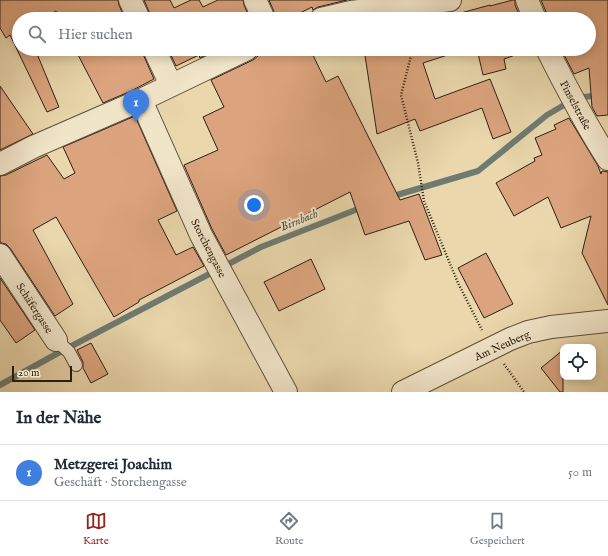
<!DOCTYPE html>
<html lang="de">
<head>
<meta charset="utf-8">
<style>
  body { margin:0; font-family:"IM FELL English",serif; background:#f2f2f3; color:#1f2937 }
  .controls { position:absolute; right:12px; bottom:12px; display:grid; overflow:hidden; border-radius:8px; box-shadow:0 2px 10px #0003 }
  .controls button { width:36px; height:36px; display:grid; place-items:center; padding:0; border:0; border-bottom:1px solid #e0e1e3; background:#fff; color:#1f2937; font:20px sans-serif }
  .scale { position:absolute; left:12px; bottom:10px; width:60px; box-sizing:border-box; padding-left:4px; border:2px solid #2c2014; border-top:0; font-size:11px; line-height:14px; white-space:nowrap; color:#2c2014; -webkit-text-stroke:3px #f1e5c9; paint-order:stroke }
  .you { position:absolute; left:254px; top:205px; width:14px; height:14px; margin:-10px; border:3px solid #fff; border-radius:50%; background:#1a73e8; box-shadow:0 0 0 6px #1a73e833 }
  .badge { display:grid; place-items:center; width:26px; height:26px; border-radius:50%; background:#8f2418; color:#fff; font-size:13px; font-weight:700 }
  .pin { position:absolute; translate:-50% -33px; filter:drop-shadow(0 1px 2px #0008) }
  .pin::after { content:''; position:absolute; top:21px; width:14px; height:12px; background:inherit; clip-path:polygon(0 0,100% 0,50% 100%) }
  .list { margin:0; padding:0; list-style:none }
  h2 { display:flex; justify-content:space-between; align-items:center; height:52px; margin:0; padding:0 16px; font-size:17px }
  h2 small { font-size:13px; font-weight:400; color:#747a83 }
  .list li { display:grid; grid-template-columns:26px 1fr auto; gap:12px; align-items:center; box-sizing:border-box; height:56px; padding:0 16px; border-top:1px solid #e0e1e3 }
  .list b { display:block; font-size:15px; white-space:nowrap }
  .list p { margin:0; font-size:13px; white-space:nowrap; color:#747a83 }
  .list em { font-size:13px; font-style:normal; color:#747a83 }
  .icon { flex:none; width:22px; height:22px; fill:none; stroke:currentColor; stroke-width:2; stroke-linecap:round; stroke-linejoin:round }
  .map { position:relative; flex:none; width:608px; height:392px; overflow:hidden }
  .search { position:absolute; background:#fff; box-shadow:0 2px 10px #0003; left:12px; right:12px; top:12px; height:44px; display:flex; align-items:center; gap:10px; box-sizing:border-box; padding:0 14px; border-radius:22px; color:#747a83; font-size:15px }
  .sheet { height:108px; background:#fff }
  nav { display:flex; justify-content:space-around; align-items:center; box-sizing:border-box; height:56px; border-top:1px solid #e0e1e3; background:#fff; font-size:11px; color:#747a83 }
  nav a { display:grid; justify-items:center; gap:2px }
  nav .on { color:#8f2418 }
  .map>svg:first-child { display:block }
</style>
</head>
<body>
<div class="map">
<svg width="608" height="392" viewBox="0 0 608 392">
  <rect width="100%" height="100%" fill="#ead7ac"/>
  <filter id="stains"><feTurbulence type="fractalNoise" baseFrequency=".005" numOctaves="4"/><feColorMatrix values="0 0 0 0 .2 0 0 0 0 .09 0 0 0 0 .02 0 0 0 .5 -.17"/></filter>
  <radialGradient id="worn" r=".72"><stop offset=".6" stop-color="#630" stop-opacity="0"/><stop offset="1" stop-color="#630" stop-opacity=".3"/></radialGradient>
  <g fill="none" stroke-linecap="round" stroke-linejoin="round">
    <!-- stream -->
    <path stroke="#6e7b73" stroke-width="6" d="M390,197L478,171L547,115L576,98L608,94
      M0,385L60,352L261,247L363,207"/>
  </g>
  <!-- building -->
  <path fill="#dca47e" stroke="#2c2014" d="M0,0H118L119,5L125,19H60L56,11L42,19H19V49H35L59,107L47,112L10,35L6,38L0,28Z
    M144,0H170L174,8L191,0H199L203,7L218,0H243L244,5L250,19H151L150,14Z
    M269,0H347L318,7L313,10L312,7L288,19H276L275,14Z
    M513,0H515V5L521,19H397L437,14L439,19L490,5V6Z
    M541,0H608V115L597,116L592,107L589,68L574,74L561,49H589V19H547V14Z
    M75,49H142L143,54L154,79L131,91L103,103Z
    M168,49H218L200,58L199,55L176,66Z
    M259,49H310L326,82L338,76L400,200L419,194L442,255L425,260L409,221L365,235L350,192L226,255L212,229L184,165L218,150L203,117L224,107L211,80L253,60L258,56Z
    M364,49H466L423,63L435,99L490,79L511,132L493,139L482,108L420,131L415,119L377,134Z
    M477,49H516L518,54L504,59L506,69L483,75Z
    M0,86L33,134L0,150Z
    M135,116L177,211L158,220L176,255L193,247L204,266L139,300V302L114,317L56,217L33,230L73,304L55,316L10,248L6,244L1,243L0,241V176L6,175L47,155L64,179L75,173L63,147Z
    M569,118L598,166L601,174L602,171L608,172V305L582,253L591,216L561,228L548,197L514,216L496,183L535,161L534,158L542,155L535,138L556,129L554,125Z
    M486,253L513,304L484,318L458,268Z
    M311,259L325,289L279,311L264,282Z
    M0,278L35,330L16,343L0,320Z
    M91,343L108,374L91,383L83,368V362L77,350Z
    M563,350V392H560L541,368Z"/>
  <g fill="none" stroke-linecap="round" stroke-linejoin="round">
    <defs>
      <path id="lane" d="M56,340L69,352L76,365"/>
      <path id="street" d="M130,0L139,19
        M255,0L264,19
        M527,0L535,19
        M321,19L351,12L450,0
        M154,49L171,85
        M547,49C566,87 585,123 608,159
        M141,100L201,235L286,392
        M0,164L33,147L141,100L247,49
        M0,255L56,340
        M403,392L510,339L528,332L551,327L608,321"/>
    </defs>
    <!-- lane casing -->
    <use href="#lane" stroke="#5c4e3a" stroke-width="14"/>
    <!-- street casing -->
    <use href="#street" stroke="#5c4e3a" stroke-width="24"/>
    <!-- path -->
    <path stroke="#2c2014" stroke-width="2.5" stroke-dasharray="1 2" stroke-linecap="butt" d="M411,49L412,52L401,95L418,163L424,201L458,283L482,330
      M504,364L524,392"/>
    <!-- lane -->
    <use href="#lane" stroke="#f1e5c9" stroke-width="12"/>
    <!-- street -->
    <use href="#street" stroke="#f1e5c9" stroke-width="22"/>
  </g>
  <g text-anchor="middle" stroke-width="4" stroke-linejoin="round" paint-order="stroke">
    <!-- street labels -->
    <g font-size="11" fill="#2c2014" stroke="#f1e5c9">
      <text transform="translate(576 105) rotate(62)" y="4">Pinselstraße</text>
      <text transform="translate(209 248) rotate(63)" y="4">Storchengasse</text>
      <text transform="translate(35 308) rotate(57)" y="4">Schäfergasse</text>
      <text transform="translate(502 345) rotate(-24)" y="4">Am Neuberg</text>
    </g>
    <!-- water labels -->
    <g font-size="12" font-style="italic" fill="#4d4e43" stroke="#f1e5c9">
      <text transform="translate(299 220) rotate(-22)" y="4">Birnbach</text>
    </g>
  </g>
  <rect width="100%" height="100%" filter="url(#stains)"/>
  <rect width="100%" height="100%" fill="url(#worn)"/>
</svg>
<div class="controls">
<button><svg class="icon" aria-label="locate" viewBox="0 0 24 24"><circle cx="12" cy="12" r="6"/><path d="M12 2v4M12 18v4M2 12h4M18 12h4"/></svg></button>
</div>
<div class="scale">20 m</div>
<div class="you"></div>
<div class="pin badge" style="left:136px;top:122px;background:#3f7fe0">1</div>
<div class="search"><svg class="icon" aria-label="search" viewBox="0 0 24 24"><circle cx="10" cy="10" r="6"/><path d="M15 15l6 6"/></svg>Hier suchen</div>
</div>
<section class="sheet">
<h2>In der Nähe<small></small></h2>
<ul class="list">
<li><span class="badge" style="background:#3f7fe0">1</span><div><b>Metzgerei Joachim</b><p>Geschäft · Storchengasse</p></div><em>50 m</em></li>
</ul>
</section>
<nav>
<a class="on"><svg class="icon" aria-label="map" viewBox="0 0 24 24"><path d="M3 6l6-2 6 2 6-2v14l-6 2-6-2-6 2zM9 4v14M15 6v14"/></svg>Karte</a>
<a><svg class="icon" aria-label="directions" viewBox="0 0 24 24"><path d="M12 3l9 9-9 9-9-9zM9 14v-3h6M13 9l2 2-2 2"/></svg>Route</a>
<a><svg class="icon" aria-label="saved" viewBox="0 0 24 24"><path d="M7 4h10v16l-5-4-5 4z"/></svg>Gespeichert</a>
</nav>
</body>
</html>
